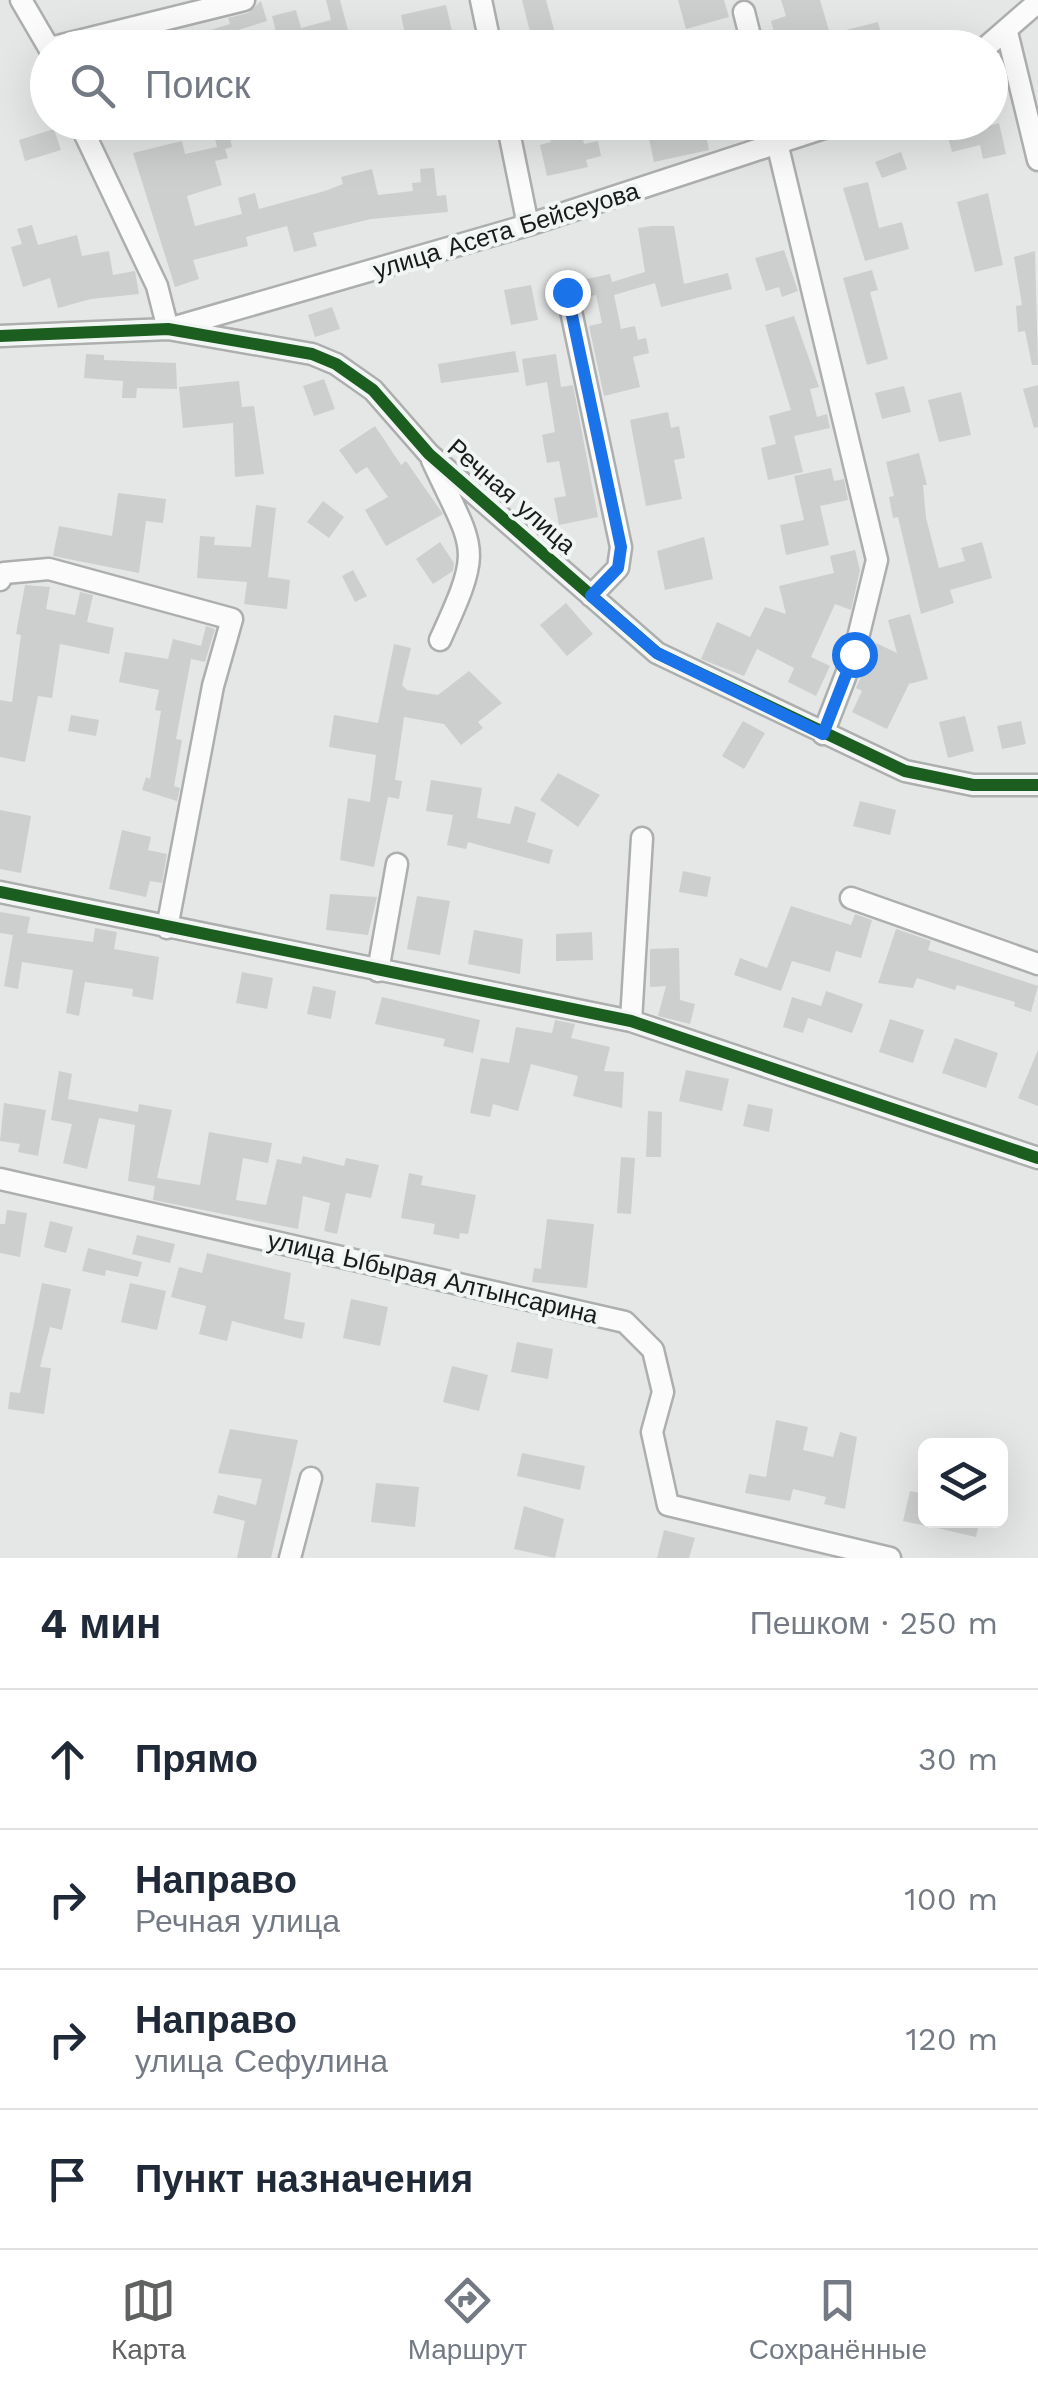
<!DOCTYPE html>
<html lang="ru">
<head>
<meta charset="utf-8">
<style>
  body { margin:0; font-family:"Work Sans",sans-serif; background:#f6f6f7; color:#1f2937 }
  .controls { position:absolute; right:30px; bottom:30px; display:grid; overflow:hidden; border-radius:15px; box-shadow:0 10px 40px #0002 }
  .controls button { width:90px; height:90px; display:grid; place-items:center; padding:0; border:0; border-bottom:2px solid #e0e1e3; background:#fff; color:#1f2937; font:50px sans-serif }
  .stop { position:absolute; width:30px; height:30px; margin:-22px; border:8px solid #1a73e8; border-radius:50%; background:#fff }
  .stop.end { background:#1a73e8; border-color:#fff; box-shadow:0 2px 10px #0008 }
  .list { margin:0; padding:0; list-style:none }
  h2 { display:flex; justify-content:space-between; align-items:center; height:130px; margin:0; padding:0 40px; font-size:42px }
  h2 small { font-size:32px; font-weight:400; color:#747a83 }
  .list li { display:grid; grid-template-columns:65px 1fr auto; gap:30px; align-items:center; box-sizing:border-box; height:140px; padding:0 40px; border-top:2px solid #e0e1e3 }
  .list b { display:block; font-size:38px; white-space:nowrap }
  .list p { margin:0; font-size:32px; white-space:nowrap; color:#747a83 }
  .list em { font-size:32px; font-style:normal; color:#747a83 }
  .icon { flex:none; width:55px; height:55px; fill:none; stroke:currentColor; stroke-width:2; stroke-linecap:round; stroke-linejoin:round }
  .map { position:relative; flex:none; width:1038px; height:1558px; overflow:hidden }
  .search { position:absolute; background:#fff; box-shadow:0 10px 40px #0002; left:30px; right:30px; top:30px; height:110px; display:flex; align-items:center; gap:25px; box-sizing:border-box; padding:0 35px; border-radius:55px; color:#747a83; font-size:38px }
  .sheet { height:690px; background:#fff }
  nav { display:flex; justify-content:space-around; align-items:center; box-sizing:border-box; height:140px; border-top:2px solid #e0e1e3; background:#fff; font-size:28px; color:#747a83 }
  nav a { display:grid; justify-items:center; gap:5px }
  nav .on { color:#606261 }
  .map>svg:first-child { display:block }
</style>
</head>
<body>
<div class="map">
<svg width="1038" height="1558" viewBox="0 0 1038 1558">
  <rect width="100%" height="100%" fill="#e5e6e6"/>
  <!-- building -->
  <path fill="#cdcece" d="M326,0H340L349,34L280,48L272,16L296,10L301,28L331,20Z
    M522,0H546L559,48H534Z
    M678,0H724L729,17L686,29Z
    M781,0H820L830,34L878,22L885,48H778L771,21L786,16Z
    M261,1L267,21L235,31L240,48H206L201,33L230,24L228,18L248,13Z
    M446,5L452,31L443,33L445,40L408,48L401,15Z
    M211,122H226L232,147L225,149L228,158L215,161L222,185L187,196L195,226L242,214L238,198L255,193L259,209L325,191L343,184L341,177L372,169L378,195L413,191L412,183L421,182L420,169L434,168L437,196L446,195L448,212L371,219L313,233L317,246L294,252L287,226L246,237L248,246L193,260L199,279L175,287L133,153L182,141L185,154L217,147Z
    M546,122H579L584,144L598,141L601,156L586,160L588,167L547,176L540,145L551,142Z
    M703,122L709,150L654,162L648,134Z
    M999,123L1006,154L983,159L980,145L952,152L948,137Z
    M54,129L61,150L25,161L19,140Z
    M901,152L907,169L882,178L875,162Z
    M868,182L879,228L902,222L909,249L865,261L843,188Z
    M988,193L1003,265L975,272L957,202Z
    M32,225L38,245L77,235L82,256L109,251L113,275L135,271L139,294L91,299L58,308L50,278L23,287L11,247L22,244L17,229Z
    M652,226H674L684,284L728,273L732,289L661,307L655,283L614,295L621,329L635,326L638,340L646,338L649,353L633,357L640,387L604,396L589,326L602,323L596,295L582,298L577,281L610,274L612,282L645,272L638,228Z
    M784,250L798,291L782,297L779,287L766,291L755,258Z
    M1035,251L1038,365H1032L1025,331L1018,332L1016,306L1022,305L1014,257Z
    M872,270L878,290L870,292L888,359L867,365L843,278Z
    M531,285L538,320L511,325L504,290Z
    M332,307L340,329L315,337L308,315Z
    M794,316L819,387L810,389L817,417L827,414L830,428L794,436L803,472L768,480L761,448L776,444L769,416L791,410L765,325Z
    M515,351L519,372L441,383L438,364Z
    M86,354L104,355V360L176,363L177,389L137,388L136,398H122L123,381L84,378Z
    M556,354L561,387L573,385L598,517L559,525L554,498L566,496L559,461L547,463L542,435L555,432L547,382L526,386L522,359Z
    M324,379L335,409L314,416L303,386Z
    M239,381L242,407L254,406L264,474L235,477L233,423L183,428L179,387Z
    M1038,385V427L1034,428L1023,389Z
    M904,386L911,412L882,419L875,393Z
    M961,392L971,435L939,442L928,400Z
    M668,412L671,428L679,426L685,458L674,460L682,499L646,506L630,420Z
    M375,426L401,465L406,461L443,514L386,546L365,510L388,497L367,467L356,474L339,450Z
    M919,453L927,485H923L926,518L939,568L965,561L961,548L982,542L992,578L950,590L954,603L921,614L898,517L893,518L889,497L894,496L886,462Z
    M831,468L834,481L844,479L848,500L820,506L829,545L786,555L780,525L804,520L794,476Z
    M118,493L166,499L163,523L146,521L139,573L53,556L59,526L112,536Z
    M323,501L344,517L329,538L307,522Z
    M256,505L276,508L268,577L290,580L287,609L244,604L247,582L197,578L200,536L215,537L214,545L251,547Z
    M704,537L713,579L665,590L657,551Z
    M440,542L454,563L453,571L433,584L416,559Z
    M855,550L860,570L851,610L835,604L811,657L830,666L816,696L788,682L794,668L757,649L744,676L701,659L717,622L750,637L765,607L786,614L779,586L834,573L830,556Z
    M353,570L367,596L355,602L342,576Z
    M25,585L50,587L46,609L75,615L80,592L93,595L87,622L114,628L109,654L60,644L52,698L38,696L25,762L0,757V700L12,702L21,635L16,634Z
    M566,603L593,634L567,656L540,625Z
    M910,614L928,679L909,684L887,729L852,712L862,691L856,688L876,643L897,653L888,620Z
    M206,626L215,629L205,662L191,659L176,739L182,740L174,786L180,788L177,801L142,790L146,777L150,779L161,711L155,710L159,690L119,682L125,652L168,659L173,639L201,646Z
    M394,644L411,648L402,685L407,690L438,695L469,671L502,703L478,722L483,728L461,745L444,724L404,717L395,780L402,781L399,799L388,797L374,867L340,860L348,798L370,802L376,755L329,747L334,715L378,723Z
    M71,715L99,720L96,736L68,731Z
    M965,716L974,751L948,758L939,722Z
    M743,721L765,733L744,769L722,756Z
    M1021,721L1026,744L1002,749L997,726Z
    M558,773L600,795L578,827L540,800Z
    M431,780L482,788L477,818L510,824L515,806L536,813L527,842L553,850L549,864L468,842L466,849L447,845L453,815L426,811Z
    M860,801L896,810L890,835L853,826Z
    M0,810L31,816L21,873L0,869Z
    M122,830L151,837L148,850L167,854L162,883L150,881L146,897L109,889Z
    M683,871L711,877L707,897L679,892Z
    M330,894L377,897L368,935L326,930Z
    M417,896L450,901L440,955L407,949Z
    M791,906L851,925L855,914L872,920L861,958L836,951L830,972L792,961L781,991L734,975L740,958L767,968Z
    M0,912L30,917L27,933L93,942L95,928L117,932L114,949L159,957L153,1000L132,996L133,989L85,982L79,1016L66,1013L73,970L22,962L18,989L4,986L13,935L0,933Z
    M896,929L931,941L928,950L1038,986L1031,1012L1014,1006L1015,1002L957,985L955,990L917,978L913,988L878,983Z
    M474,930L523,939L520,974L468,964Z
    M592,932L593,960L556,961V934Z
    M679,948L680,1000L695,1004L690,1024L658,1016L666,986L650,987V949Z
    M242,972L273,978L267,1009L236,1003Z
    M313,986L336,991L331,1019L307,1014Z
    M826,991L863,1004L852,1033L808,1018L803,1033L783,1027L792,997L821,1006Z
    M382,997L480,1020L473,1053L443,1046L445,1039L375,1024Z
    M890,1019L924,1030L913,1063L879,1052Z
    M555,1020L575,1024L571,1038L610,1047L604,1071L624,1072L622,1108L573,1096L578,1076L531,1064L518,1111L493,1104L490,1117L470,1113L481,1058L509,1063L516,1027L552,1033Z
    M955,1038L998,1053L986,1088L942,1073Z
    M1038,1050V1106L1018,1098Z
    M686,1070L729,1079L722,1111L679,1101Z
    M59,1071L72,1074L68,1099L138,1112L139,1104L172,1110L157,1178L200,1185L209,1132L272,1143L268,1163L243,1158L236,1200L266,1205L277,1159L301,1164L303,1156L344,1166L346,1158L379,1165L371,1198L346,1193L337,1234L324,1231L330,1203L303,1196L298,1229L153,1200L155,1186L128,1181L135,1125L99,1118L87,1169L63,1163L72,1124L51,1120Z
    M4,1103L46,1110L38,1156L18,1152L20,1144L0,1141Z
    M748,1104L773,1109L769,1132L743,1126Z
    M648,1111L662,1112L661,1157H646Z
    M621,1157L635,1158L631,1214L617,1213Z
    M409,1173L423,1176L421,1185L476,1195L468,1234L460,1233L459,1239L433,1234L435,1224L401,1218Z
    M7,1210L27,1213L20,1257L0,1253V1224H5Z
    M547,1219L594,1224L587,1288L532,1282L534,1268L541,1269Z
    M50,1221L73,1227L66,1253L44,1247Z
    M137,1235L175,1244L170,1263L132,1254Z
    M88,1248L142,1262L138,1277L106,1270L105,1276L82,1271Z
    M207,1253L291,1273L284,1319L305,1323L302,1339L232,1321L227,1341L199,1334L206,1306L171,1297L179,1267L202,1273Z
    M42,1283L71,1289L62,1330L50,1327L40,1367L51,1368L44,1414L8,1409L10,1392L20,1393Z
    M130,1283L166,1291L157,1330L121,1322Z
    M351,1299L388,1307L380,1346L343,1338Z
    M517,1342L553,1349L548,1379L511,1372Z
    M452,1366L488,1375L479,1411L443,1402Z
    M776,1420L808,1427L803,1450L833,1457L840,1432L857,1437L845,1509L824,1504L826,1497L793,1489L790,1501L745,1493L749,1474L766,1477Z
    M230,1429L298,1440L271,1558H237L245,1521L213,1513L218,1495L256,1505L262,1479L218,1473Z
    M522,1453L585,1466L580,1490L517,1476Z
    M376,1483L419,1487L415,1527L371,1522Z
    M910,1491L926,1494V1526L903,1521Z
    M524,1506L564,1519L555,1558L514,1549Z
    M929,1520H980L976,1537L928,1526Z
    M664,1530L695,1538L689,1558H657Z"/>
  <g fill="none" stroke-linecap="round" stroke-linejoin="round">
    <defs>
      <path id="minor" d="M21,0L49,48
        M481,0L491,48
        M744,12L753,48
        M1007,32L1038,160
        M50,48L244,0
        M985,48L1038,2
        M79,122L157,286L168,329L528,225L842,122
        M507,122L528,225
        M772,122L877,560L854,654L823,734
        M567,292L621,547L618,568L591,596
        M0,336L168,329L312,354L336,364L373,390L429,454L657,653L905,771L973,785H1038
        M432,460C475,553 484,544 440,640
        M0,580L4,573L49,569L232,619L213,686L167,928
        M0,892L631,1021L1038,1158
        M851,898L1038,964
        M378,971L397,864
        M631,1021L642,838
        M0,1179L625,1322L653,1350L663,1392L652,1432L668,1505L890,1558
        M290,1558L311,1478"/>
    </defs>
    <!-- minor casing -->
    <use href="#minor" stroke="#adaeae" stroke-width="25"/>
    <!-- minor -->
    <use href="#minor" stroke="#fbfbfb" stroke-width="20"/>
    <defs>
      <path id="cycleway" d="M0,336L168,329L312,354L336,364L373,390L429,454L657,653L905,771L973,785H1038
        M0,892L631,1021L1038,1158"/>
    </defs>
    <!-- cycleway casing -->
    <use href="#cycleway" stroke="#f1f5f4" stroke-width="19"/>
    <!-- cycleway -->
    <use href="#cycleway" stroke="#1b5e20" stroke-width="12"/>
  </g>
  <g fill="none" stroke-linecap="round" stroke-linejoin="round">
    <!-- route -->
    <path stroke="#1a73e8" stroke-width="12" d="M567,292L621,547L618,568L591,596L657,653L823,734L854,654"/>
  </g>
  <g text-anchor="middle" stroke-width="8" stroke-linejoin="round" paint-order="stroke">
    <!-- street labels -->
    <g font-size="25" fill="#191b1a" stroke="#f1f5f4">
      <text transform="translate(506 230) rotate(-17)" y="9">улица Асета Бейсеуова</text>
      <text transform="translate(512 496) rotate(41)" y="9">Речная улица</text>
      <text transform="translate(433 1277) rotate(13)" y="9">улица Ыбырая Алтынсарина</text>
    </g>
  </g>
</svg>
<div class="controls">
<button><svg class="icon" aria-label="layers" viewBox="0 0 24 24"><path d="M12 4l9 5-9 5-9-5zM3 14l9 5 9-5"/></svg></button>
</div>
<div class="stop" style="left:854px;top:654px"></div>
<div class="stop end" style="left:567px;top:292px"></div>
<div class="search"><svg class="icon" aria-label="search" viewBox="0 0 24 24"><circle cx="10" cy="10" r="6"/><path d="M15 15l6 6"/></svg>Поиск</div>
</div>
<section class="sheet">
<h2>4 мин<small>Пешком · 250 m</small></h2>
<ul class="list">
<li><svg class="icon" aria-label="ahead" viewBox="0 0 24 24"><path d="M12 20V5M6 11l6-6 6 6"/></svg><div><b>Прямо</b></div><em>30 m</em></li>
<li><svg class="icon" aria-label="right" viewBox="0 0 24 24"><path d="M7 20v-9h11M14 6l5 5-5 5"/></svg><div><b>Направо</b><p>Речная улица</p></div><em>100 m</em></li>
<li><svg class="icon" aria-label="right" viewBox="0 0 24 24"><path d="M7 20v-9h11M14 6l5 5-5 5"/></svg><div><b>Направо</b><p>улица Сефулина</p></div><em>120 m</em></li>
<li><svg class="icon" aria-label="arrive" viewBox="0 0 24 24"><path d="M6 21V4h12l-3 4 3 4H6"/></svg><div><b>Пункт назначения</b></div></li>
</ul>
</section>
<nav>
<a class="on"><svg class="icon" aria-label="map" viewBox="0 0 24 24"><path d="M3 6l6-2 6 2 6-2v14l-6 2-6-2-6 2zM9 4v14M15 6v14"/></svg>Карта</a>
<a><svg class="icon" aria-label="directions" viewBox="0 0 24 24"><path d="M12 3l9 9-9 9-9-9zM9 14v-3h6M13 9l2 2-2 2"/></svg>Маршрут</a>
<a><svg class="icon" aria-label="saved" viewBox="0 0 24 24"><path d="M7 4h10v16l-5-4-5 4z"/></svg>Сохранённые</a>
</nav>
</body>
</html>
